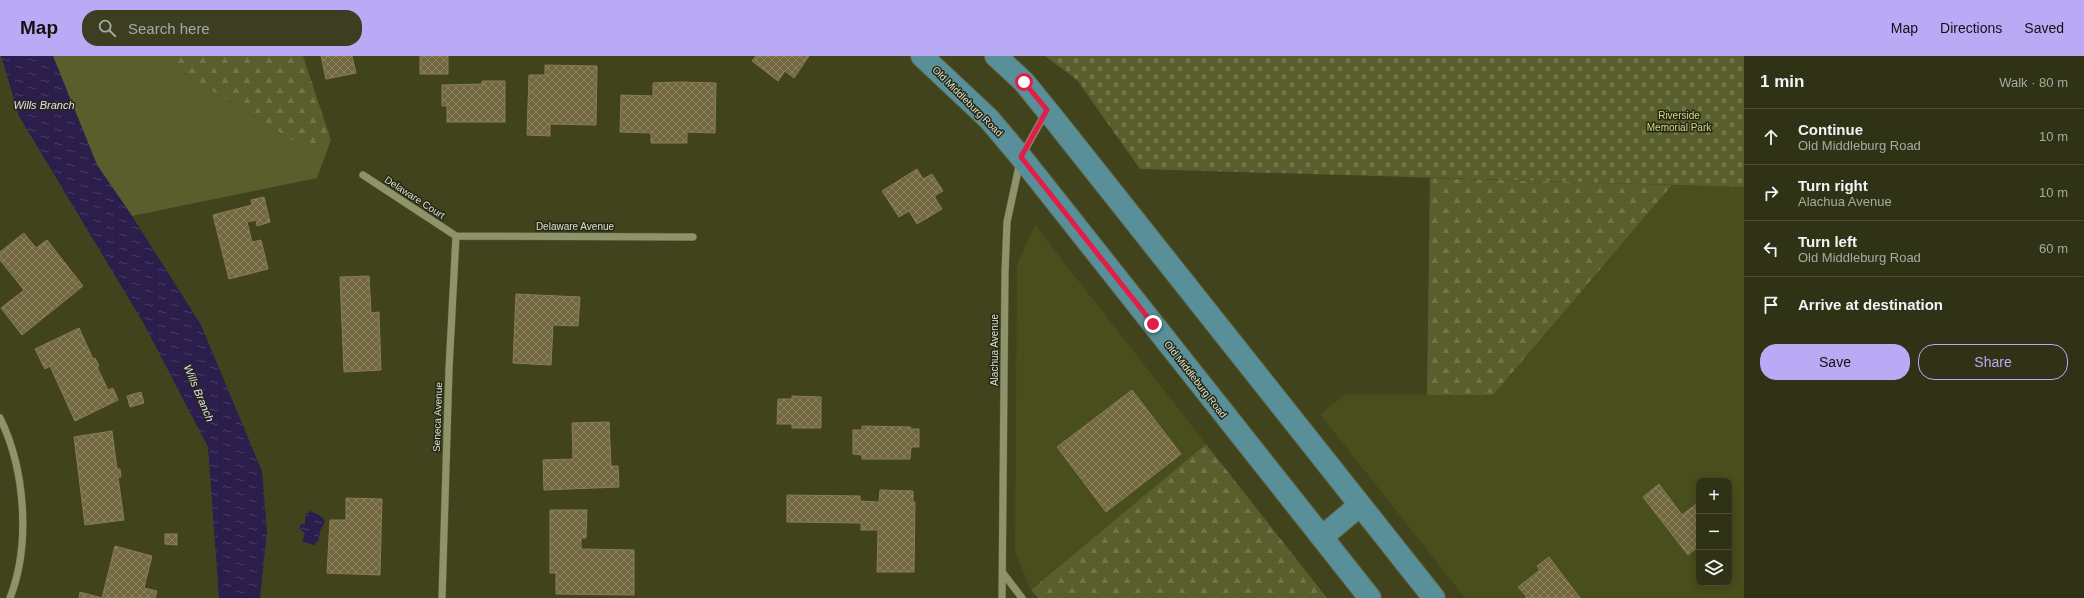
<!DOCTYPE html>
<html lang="en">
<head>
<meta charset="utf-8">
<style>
  body { margin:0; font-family:Arial,sans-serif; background:#3c3e22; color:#f1f3f6 }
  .controls { position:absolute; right:12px; bottom:12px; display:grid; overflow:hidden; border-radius:8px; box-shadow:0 2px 10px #0003 }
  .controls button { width:36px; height:36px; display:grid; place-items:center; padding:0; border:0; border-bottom:1px solid #4b4d34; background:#303215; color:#f1f3f6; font:20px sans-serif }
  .stop { position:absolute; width:12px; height:12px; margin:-9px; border:3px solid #e11d48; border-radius:50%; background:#fff }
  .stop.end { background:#e11d48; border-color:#fff; box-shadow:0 1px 4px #0008 }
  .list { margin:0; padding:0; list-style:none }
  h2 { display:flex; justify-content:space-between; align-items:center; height:52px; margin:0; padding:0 16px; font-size:17px }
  h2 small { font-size:13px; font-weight:400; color:#a8aaa0 }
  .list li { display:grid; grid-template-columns:26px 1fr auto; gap:12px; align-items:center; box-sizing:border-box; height:56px; padding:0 16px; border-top:1px solid #4b4d34 }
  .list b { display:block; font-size:15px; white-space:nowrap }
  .list p { margin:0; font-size:13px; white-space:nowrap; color:#a8aaa0 }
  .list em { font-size:13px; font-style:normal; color:#a8aaa0 }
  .actions { display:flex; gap:8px; padding:12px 16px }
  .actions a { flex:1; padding:9px 0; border:1px solid #baaaf6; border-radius:16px; text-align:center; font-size:14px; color:#baaaf6 }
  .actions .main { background:#baaaf6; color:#111 }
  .icon { flex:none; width:22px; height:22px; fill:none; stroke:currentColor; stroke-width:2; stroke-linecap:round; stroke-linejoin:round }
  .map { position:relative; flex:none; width:1744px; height:542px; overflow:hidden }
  header { display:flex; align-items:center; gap:24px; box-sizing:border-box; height:56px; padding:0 20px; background:#baaaf6; color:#111 }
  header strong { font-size:19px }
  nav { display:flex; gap:22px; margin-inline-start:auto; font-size:14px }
  .search { width:280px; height:36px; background:#3c3e22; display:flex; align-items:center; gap:10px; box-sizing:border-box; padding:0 14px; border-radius:16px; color:#a8aaa0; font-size:15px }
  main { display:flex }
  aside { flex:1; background:#303215 }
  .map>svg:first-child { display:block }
</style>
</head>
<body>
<header>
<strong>Map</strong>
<div class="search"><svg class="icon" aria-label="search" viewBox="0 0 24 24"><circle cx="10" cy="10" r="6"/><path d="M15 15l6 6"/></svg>Search here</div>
<nav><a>Map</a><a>Directions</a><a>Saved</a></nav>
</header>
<main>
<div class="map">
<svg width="1744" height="542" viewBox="0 0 1744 542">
  <defs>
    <pattern id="forest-firs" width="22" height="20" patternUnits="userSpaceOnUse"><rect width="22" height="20" fill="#595e2d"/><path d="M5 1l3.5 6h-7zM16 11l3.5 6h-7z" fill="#70754a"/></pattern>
    <pattern id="cemetery-stones" width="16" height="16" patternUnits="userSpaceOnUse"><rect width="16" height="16" fill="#595e2d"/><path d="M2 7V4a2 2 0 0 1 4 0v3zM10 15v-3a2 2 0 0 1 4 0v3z" fill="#70754a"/></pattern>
    <pattern id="water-ripples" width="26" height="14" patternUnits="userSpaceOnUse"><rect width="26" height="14" fill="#2b1d4c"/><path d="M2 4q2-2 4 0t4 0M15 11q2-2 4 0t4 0" fill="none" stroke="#493e64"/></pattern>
    <pattern id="building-cross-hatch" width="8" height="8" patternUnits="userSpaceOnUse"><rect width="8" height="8" fill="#73673f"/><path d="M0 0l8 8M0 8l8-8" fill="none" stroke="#8d8462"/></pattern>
  </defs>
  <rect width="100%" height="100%" fill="#40431c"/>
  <!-- built -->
  <path fill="#494e1d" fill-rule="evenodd" d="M1672,129L1744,131V542H1465L1320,358L1346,338L1493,339ZM1699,425H1729V527H1699Z
    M1035,169L1206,388L1031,534L1015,496L1017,209Z"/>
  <!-- green -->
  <path fill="#595e2d" d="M53,0H156L303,91L331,84L317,122L132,160L97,109Z"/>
  <!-- forest -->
  <path fill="url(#forest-firs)" d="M156,0H303L331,84L303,91Z
    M1430,122L1672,129L1493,339H1427Z
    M1206,388L1327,542H1038L1031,534Z"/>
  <!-- cemetery -->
  <path fill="url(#cemetery-stones)" d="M1045,0H1744V131L1140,113L1077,24Z"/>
  <!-- water -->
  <path fill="url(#water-ripples)" d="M1,0H53L97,109L132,160L201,269L262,415L267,476L260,542H219L208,391L144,268L19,60Z
    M310,455L321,460L325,465L320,475L319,484L314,489L302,486L305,477L299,472L301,468H305V459Z"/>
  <!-- building -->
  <path fill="url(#building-cross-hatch)" stroke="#887c54" d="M321,0H352L356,17L326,23Z
    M420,0H448V18H420Z
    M756,0H809L794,22L785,15L778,25L752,5Z
    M545,9L597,10L596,69L550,68V80L527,79L529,19H545Z
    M482,25H505V66H447V50H442V29L482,28Z
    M680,26L716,27L715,77L687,76V87H651V77L620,76L621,39L653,40V27Z
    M917,113L923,123L932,118L943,135L934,140L942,153L917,168L909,155L899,161L882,135Z
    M264,141L270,166L257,170L256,164L247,166L252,186L261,184L268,213L229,223L213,159L252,149L251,144Z
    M24,177L36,192L47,184L83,230L22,279L1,252L24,234L0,204V196Z
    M369,220L371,257L379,256L381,314L344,316L340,221Z
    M516,238L580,241L578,270L553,269L551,309L513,307Z
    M79,272L93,303L95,302L99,310L97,311L108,334L113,332L118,344L75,365L50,310L45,313L35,293Z
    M1132,334L1181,398L1106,456L1057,391Z
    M141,336L144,347L130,351L127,340Z
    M792,340L821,341V372H792V368H777L778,343H792Z
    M609,366L611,410H618L619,431L544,434L543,404L573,403L572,367Z
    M862,370L911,371L910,373H919V391H911L910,403H862V399L853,398V374H862Z
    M112,375L117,413H120L121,421H118L124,464L85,469L74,381Z
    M1659,428L1682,459L1699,446V490L1688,499L1643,441Z
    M880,434L913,435V446H915L914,516H877L878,474H861V467L787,466V439L860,440V445L879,446Z
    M346,442L382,443L380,519L327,517L330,464H346Z
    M550,454H587L586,482H581V493L634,494V539L556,538V517H550Z
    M165,478H177V489L165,488Z
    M115,490L152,500L144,532L157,535L155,542H79L80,536L102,542Z
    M1549,501L1580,542H1525L1527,541L1518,531L1540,514L1537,510Z"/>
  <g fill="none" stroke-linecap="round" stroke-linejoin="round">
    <defs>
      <path id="minor" d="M363,119L456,180
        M456,180L693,181
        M0,362C25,413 31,488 10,542
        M1003,517L1022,542
        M442,542L449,313L456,180
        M1002,542L1005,217L1007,166L1021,101L1046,56"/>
      <path id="major" d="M922,0L989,63L1021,101L1370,542
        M996,0L1024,26L1058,68L1434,542
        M1322,481L1360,449"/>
    </defs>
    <!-- minor casing -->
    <use href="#minor" stroke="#5d603d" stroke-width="8"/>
    <!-- major casing -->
    <use href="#major" stroke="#5d603d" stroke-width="24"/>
    <!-- minor -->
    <use href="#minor" stroke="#8e9369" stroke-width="7"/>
    <!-- major -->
    <use href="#major" stroke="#598f98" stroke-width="22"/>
  </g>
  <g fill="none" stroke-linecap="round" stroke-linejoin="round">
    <!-- route -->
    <path stroke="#e11d48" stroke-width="5" d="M1024,26L1047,54L1021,101L1153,268"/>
  </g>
  <g text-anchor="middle" stroke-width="3" stroke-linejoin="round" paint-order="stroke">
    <!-- street labels -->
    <g font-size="10" fill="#dce0ca" stroke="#262817">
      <text transform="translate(968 45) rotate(45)" y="4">Old Middleburg Road</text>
      <text transform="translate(415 141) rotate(33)" y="4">Delaware Court</text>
      <text x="575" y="174">Delaware Avenue</text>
      <text transform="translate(994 294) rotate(-90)" y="4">Alachua Avenue</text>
      <text transform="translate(1196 323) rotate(52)" y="4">Old Middleburg Road</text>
      <text transform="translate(437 361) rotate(-88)" y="4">Seneca Avenue</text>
    </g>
    <!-- park labels -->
    <g font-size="10" fill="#d0d980" stroke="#262817">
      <text x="1679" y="63">Riverside<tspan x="1679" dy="12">Memorial Park</tspan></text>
    </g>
    <!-- water labels -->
    <g font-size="11" font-style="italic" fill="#e2dcfd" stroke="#262817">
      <text x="44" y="53">Wills Branch</text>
      <text transform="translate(199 337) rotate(67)" y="4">Wills Branch</text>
    </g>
  </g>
</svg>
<div class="controls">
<button>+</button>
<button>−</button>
<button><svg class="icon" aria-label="layers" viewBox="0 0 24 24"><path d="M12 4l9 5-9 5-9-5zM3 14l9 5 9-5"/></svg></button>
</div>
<div class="stop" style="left:1024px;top:26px"></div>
<div class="stop end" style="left:1153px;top:268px"></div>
</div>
<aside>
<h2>1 min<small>Walk · 80 m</small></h2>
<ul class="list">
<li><svg class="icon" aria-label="ahead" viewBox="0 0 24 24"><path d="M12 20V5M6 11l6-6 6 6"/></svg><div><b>Continue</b><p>Old Middleburg Road</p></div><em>10 m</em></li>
<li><svg class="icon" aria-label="right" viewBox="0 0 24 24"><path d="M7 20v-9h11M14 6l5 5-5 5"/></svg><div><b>Turn right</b><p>Alachua Avenue</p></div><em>10 m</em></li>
<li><svg class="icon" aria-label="left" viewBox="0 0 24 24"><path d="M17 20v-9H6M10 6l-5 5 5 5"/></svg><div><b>Turn left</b><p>Old Middleburg Road</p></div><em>60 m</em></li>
<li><svg class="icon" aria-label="arrive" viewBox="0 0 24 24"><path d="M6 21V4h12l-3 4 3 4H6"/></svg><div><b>Arrive at destination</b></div></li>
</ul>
<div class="actions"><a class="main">Save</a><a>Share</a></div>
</aside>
</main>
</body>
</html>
